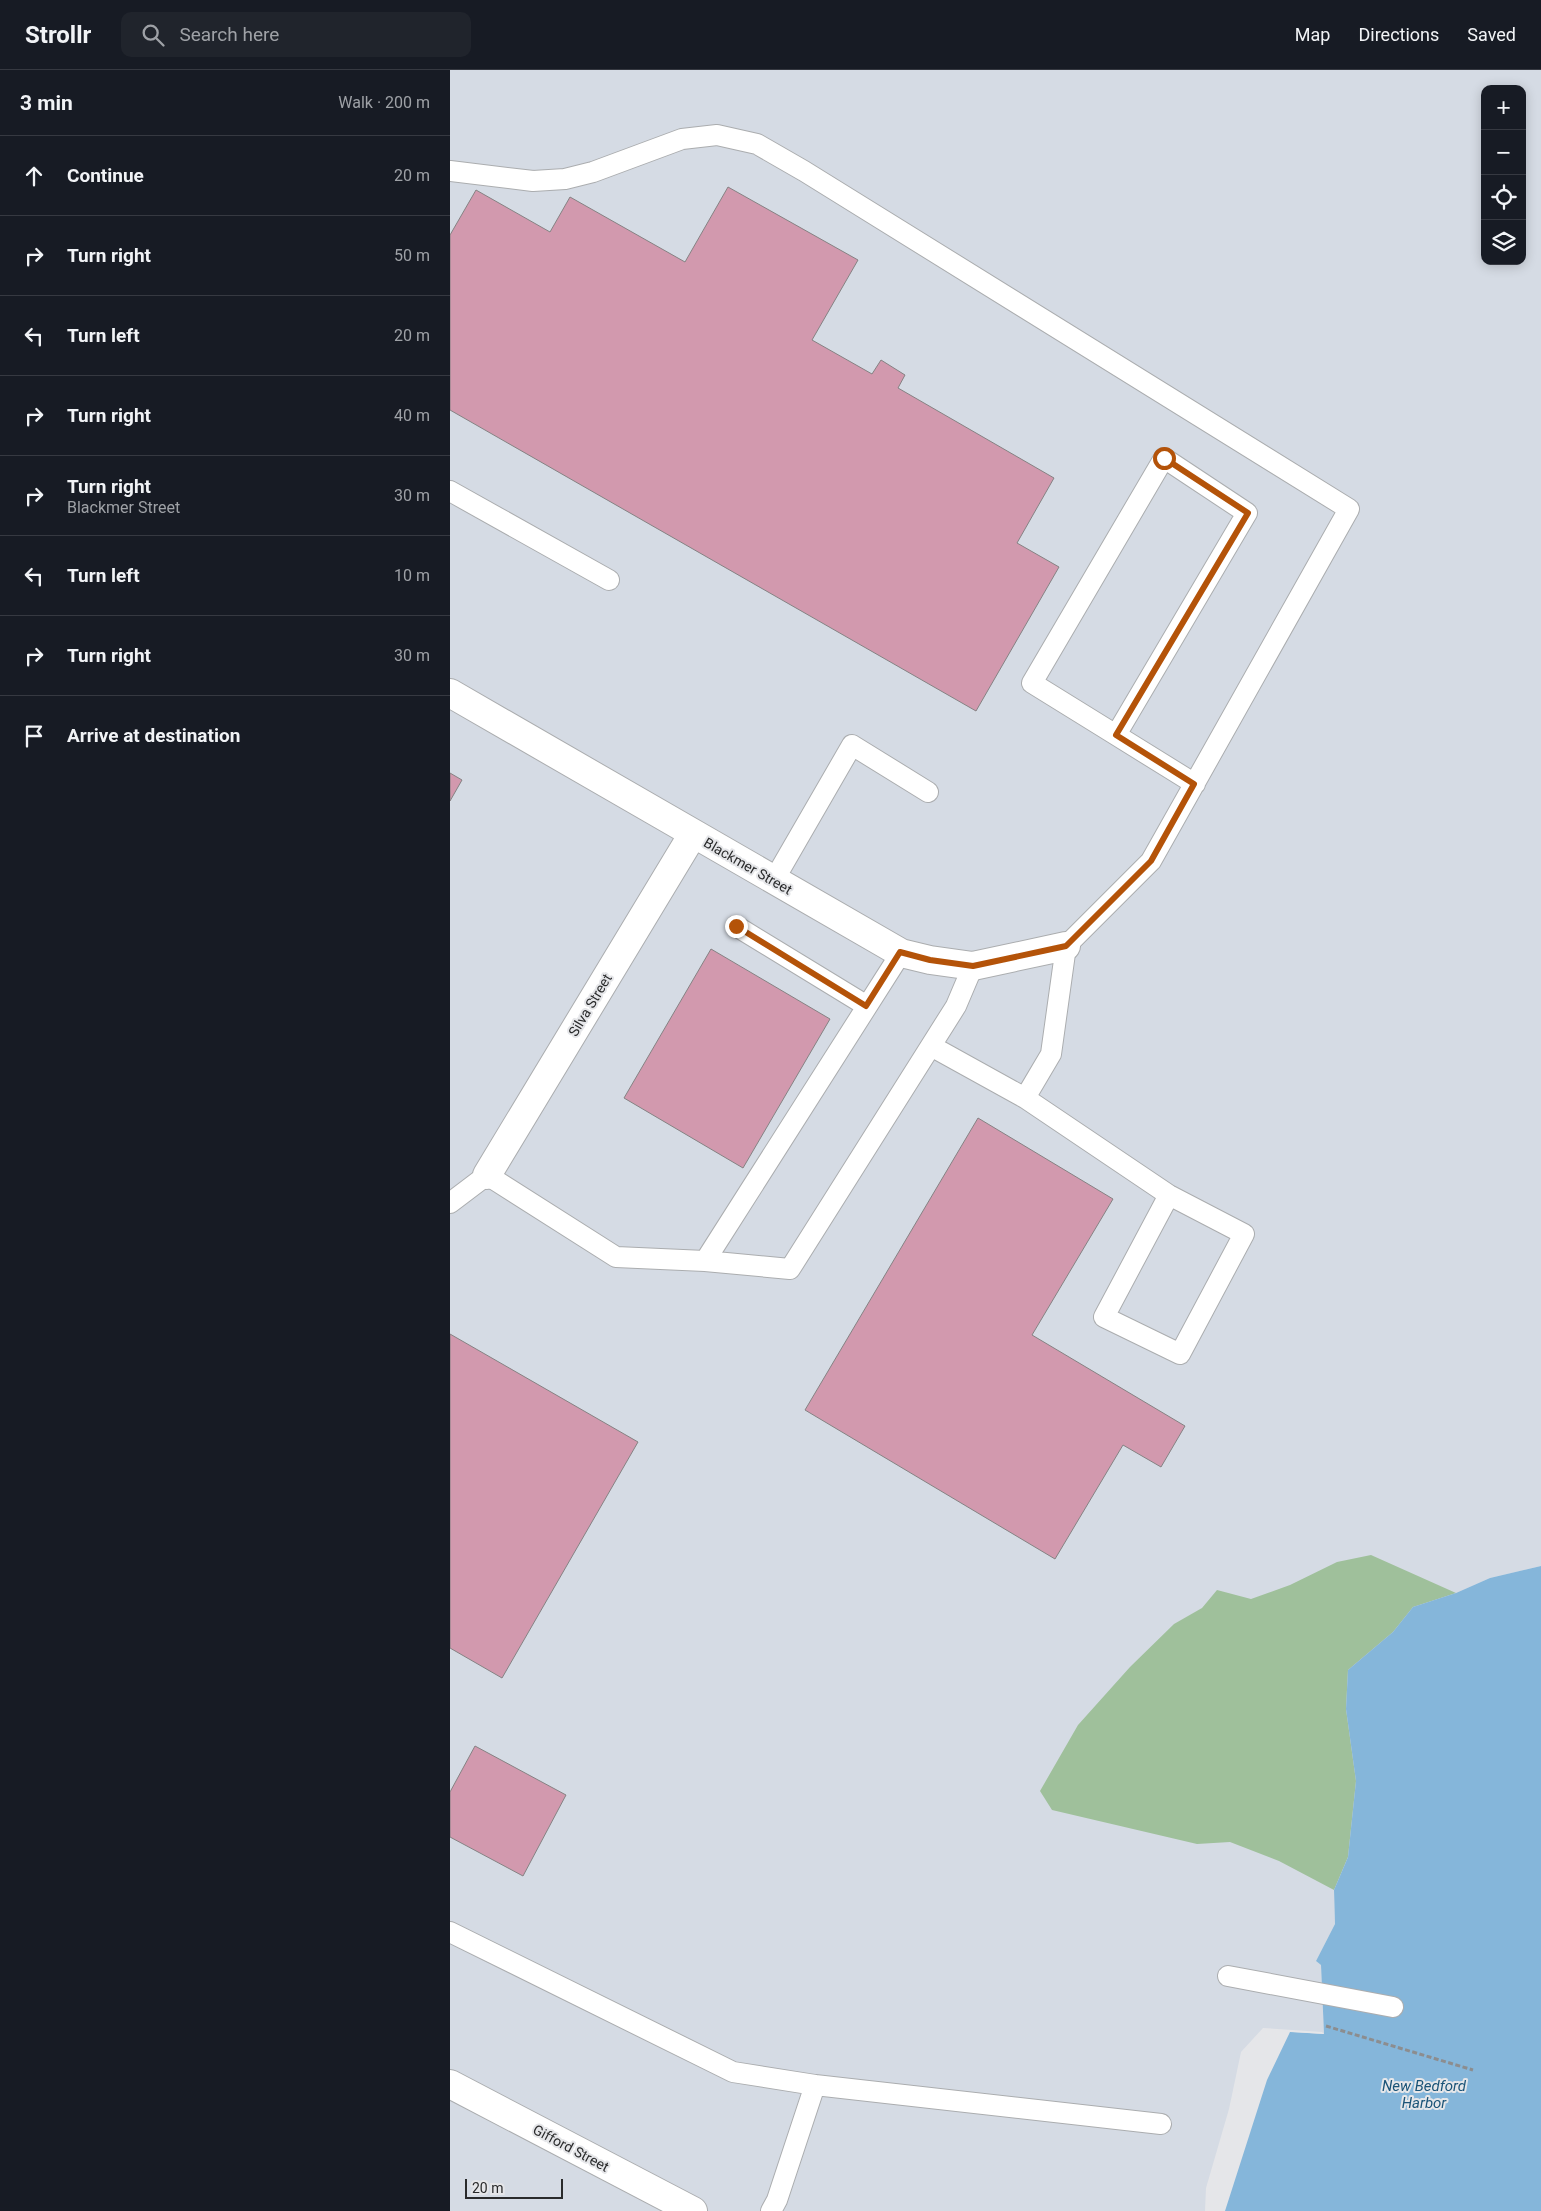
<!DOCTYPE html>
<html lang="en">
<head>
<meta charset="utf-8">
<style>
  body { margin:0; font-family:Roboto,sans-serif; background:#20242c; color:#f1f3f6 }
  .controls { position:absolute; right:15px; top:15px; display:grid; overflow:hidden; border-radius:10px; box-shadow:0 2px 12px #0003 }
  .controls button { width:45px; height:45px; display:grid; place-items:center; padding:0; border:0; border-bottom:1px solid #363941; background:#171b24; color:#f1f3f6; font:25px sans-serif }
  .scale { position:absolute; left:15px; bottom:12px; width:98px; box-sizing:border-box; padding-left:5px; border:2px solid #292a2b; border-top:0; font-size:14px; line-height:18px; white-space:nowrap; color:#292a2b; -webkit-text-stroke:4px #e5e6e9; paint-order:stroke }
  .stop { position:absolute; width:15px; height:15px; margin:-11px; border:4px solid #b45309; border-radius:50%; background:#fff }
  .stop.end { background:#b45309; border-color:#fff; box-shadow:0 1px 5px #0008 }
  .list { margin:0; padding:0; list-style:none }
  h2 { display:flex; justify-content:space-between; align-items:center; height:65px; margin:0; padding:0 20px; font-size:21px }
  h2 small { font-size:16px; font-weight:400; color:#9ea1a6 }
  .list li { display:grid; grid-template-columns:32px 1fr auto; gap:15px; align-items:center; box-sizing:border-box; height:80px; padding:0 20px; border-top:1px solid #363941 }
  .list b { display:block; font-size:19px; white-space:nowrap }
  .list p { margin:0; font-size:16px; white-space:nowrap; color:#9ea1a6 }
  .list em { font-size:16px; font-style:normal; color:#9ea1a6 }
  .icon { flex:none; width:28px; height:28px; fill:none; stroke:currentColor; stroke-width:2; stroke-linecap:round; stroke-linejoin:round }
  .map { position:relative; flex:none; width:1091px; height:2141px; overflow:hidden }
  header { display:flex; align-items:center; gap:30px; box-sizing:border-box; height:70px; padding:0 25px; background:#171b24; border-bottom:1px solid #363941 }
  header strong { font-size:24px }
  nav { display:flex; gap:28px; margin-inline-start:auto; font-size:18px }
  .search { width:350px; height:45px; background:#20242c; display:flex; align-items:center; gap:12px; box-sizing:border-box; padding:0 18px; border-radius:10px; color:#9ea1a6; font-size:19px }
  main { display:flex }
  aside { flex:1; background:#171b24 }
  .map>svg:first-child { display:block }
</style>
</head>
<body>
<header>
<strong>Strollr</strong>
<div class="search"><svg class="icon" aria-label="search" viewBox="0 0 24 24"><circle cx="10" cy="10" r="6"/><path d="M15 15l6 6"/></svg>Search here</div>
<nav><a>Map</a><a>Directions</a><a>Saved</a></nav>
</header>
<main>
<aside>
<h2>3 min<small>Walk · 200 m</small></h2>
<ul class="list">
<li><svg class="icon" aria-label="ahead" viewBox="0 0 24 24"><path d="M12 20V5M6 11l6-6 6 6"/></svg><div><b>Continue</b></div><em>20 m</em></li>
<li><svg class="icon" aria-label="right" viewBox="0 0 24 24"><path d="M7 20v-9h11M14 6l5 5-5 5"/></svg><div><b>Turn right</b></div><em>50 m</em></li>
<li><svg class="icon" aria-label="left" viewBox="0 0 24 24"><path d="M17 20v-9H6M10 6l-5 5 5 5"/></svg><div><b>Turn left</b></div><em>20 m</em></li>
<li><svg class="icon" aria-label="right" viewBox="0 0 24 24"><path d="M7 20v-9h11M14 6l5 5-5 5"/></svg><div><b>Turn right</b></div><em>40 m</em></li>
<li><svg class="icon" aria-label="right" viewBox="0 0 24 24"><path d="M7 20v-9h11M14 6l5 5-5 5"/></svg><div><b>Turn right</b><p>Blackmer Street</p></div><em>30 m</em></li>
<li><svg class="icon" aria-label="left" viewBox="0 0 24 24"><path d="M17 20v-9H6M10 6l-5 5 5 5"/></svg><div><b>Turn left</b></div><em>10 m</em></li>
<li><svg class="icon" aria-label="right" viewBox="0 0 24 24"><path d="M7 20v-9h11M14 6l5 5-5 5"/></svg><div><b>Turn right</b></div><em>30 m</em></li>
<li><svg class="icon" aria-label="arrive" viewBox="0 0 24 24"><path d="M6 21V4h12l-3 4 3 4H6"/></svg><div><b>Arrive at destination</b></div></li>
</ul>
</aside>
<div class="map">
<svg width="1091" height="2141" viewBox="0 0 1091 2141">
  <rect width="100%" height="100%" fill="#e5e6e9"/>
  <!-- built -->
  <path fill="#d5dbe4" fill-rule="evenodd" d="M0,0H1091V1496L1040,1508L1006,1523L884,1820L885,1854L866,1891L871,1895L874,1964L757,2141H0ZM1035,19H1072V191H1035Z"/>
  <!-- green -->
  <path fill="#9fc09b" d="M921,1485L1006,1523L963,1537L943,1562L898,1600L896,1639L906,1711L898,1787L884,1820L829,1791L780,1772L747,1774L602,1740L590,1721L628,1655L680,1597L724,1554L752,1538L767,1520L801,1529L840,1515L887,1492Z"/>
  <!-- water -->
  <path fill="#85b6da" d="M1091,1496V2141H757L814,1960L874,1964L871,1895L866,1891L885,1854L884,1820L898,1787L906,1711L896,1639L898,1600L943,1562L963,1537L1006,1523L1040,1508Z"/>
  <!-- pier -->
  <path fill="#e5e6e9" d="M813,1958L872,1962L874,1964L840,1962L817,2010L775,2141H755L756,2118L779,2039L791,1982Z"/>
  <!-- building -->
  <path fill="#d299ae" stroke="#858283" d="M278,117L408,190L362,270L422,304L431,290L455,305L448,318L604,408L567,473L609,497L526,641L0,340V165L26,120L100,162L120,127L235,192Z
    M0,703L12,710L0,731Z
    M261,879L380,949L293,1098L174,1028Z
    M528,1048L663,1129L582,1265L735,1356L711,1397L673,1375L605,1489L355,1340Z
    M0,1264L188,1372L52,1608L0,1578Z
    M25,1676L116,1725L73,1806L0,1767V1722Z"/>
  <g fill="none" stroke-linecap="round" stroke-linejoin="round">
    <defs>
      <path id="lane" d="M0,101L83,111L115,109L143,102L232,69L267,65L307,74L354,101L899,439L701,791L616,876L601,984L575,1028
        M714,388L797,443L666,665L582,613Z
        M0,421L159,510
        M666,665L745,714
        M324,810L402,675L478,722
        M286,856L417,936
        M481,976L575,1028L719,1125L794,1164L730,1284L654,1247L719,1125
        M0,1133L37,1105L166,1187L255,1191L451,883
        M255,1191L340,1199L506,936L523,896
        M0,1862L283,2002L365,2015
        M778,1906L943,1937
        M321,2141L327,2130L365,2015L711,2054"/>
      <path id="street" d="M0,623L451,883L480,890L523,896L616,876
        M37,1105L243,764
        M0,2014L243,2141"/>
    </defs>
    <!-- lane casing -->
    <use href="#lane" stroke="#abadaf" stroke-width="22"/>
    <!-- street casing -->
    <use href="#street" stroke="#abadaf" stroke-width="30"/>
    <!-- path -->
    <path stroke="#8c8d8f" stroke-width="3" stroke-dasharray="5 2.5" stroke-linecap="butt" d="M876,1956L1023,2000"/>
    <!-- lane -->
    <use href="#lane" stroke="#fff" stroke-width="20"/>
    <!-- street -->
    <use href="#street" stroke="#fff" stroke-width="28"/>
  </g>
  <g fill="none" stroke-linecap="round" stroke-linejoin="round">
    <!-- route -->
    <path stroke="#b45309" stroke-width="6" d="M286,856L416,936L450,882L480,890L523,896L616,876L701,791L744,714L666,665L798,443L714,388"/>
  </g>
  <g text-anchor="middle" stroke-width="4" stroke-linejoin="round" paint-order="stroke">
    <!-- street labels -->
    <g font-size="14" fill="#292a2b" stroke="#e5e6e9">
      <text transform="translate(298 796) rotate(30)" y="5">Blackmer Street</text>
      <text transform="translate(140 935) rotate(-59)" y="5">Silva Street</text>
      <text transform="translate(121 2078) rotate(28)" y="5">Gifford Street</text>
    </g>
    <!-- water labels -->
    <g font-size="15" font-style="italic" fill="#1b5478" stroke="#e5e6e9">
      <text x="974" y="2021">New Bedford<tspan x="974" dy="17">Harbor</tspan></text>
    </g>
  </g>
</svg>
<div class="controls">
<button>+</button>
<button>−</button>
<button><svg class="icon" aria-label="locate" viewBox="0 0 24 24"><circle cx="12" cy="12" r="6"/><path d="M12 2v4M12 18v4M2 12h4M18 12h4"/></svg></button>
<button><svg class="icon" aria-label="layers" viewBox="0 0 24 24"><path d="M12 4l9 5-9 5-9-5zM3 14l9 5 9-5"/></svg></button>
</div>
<div class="scale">20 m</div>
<div class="stop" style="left:714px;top:388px"></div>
<div class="stop end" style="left:286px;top:856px"></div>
</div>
</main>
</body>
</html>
